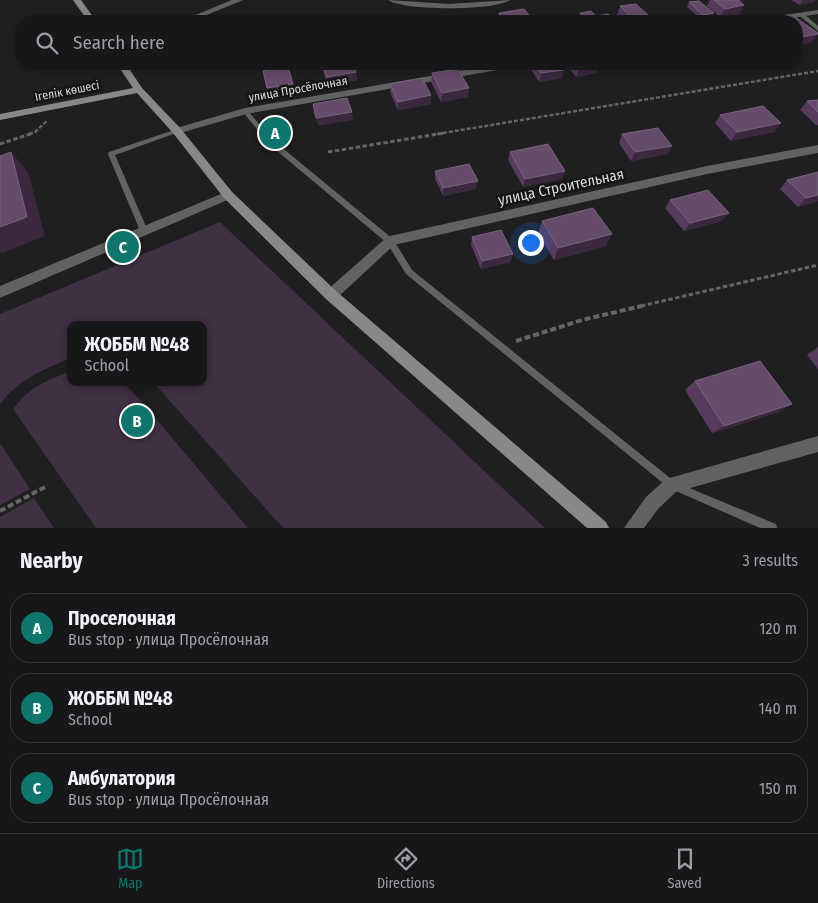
<!DOCTYPE html>
<html lang="en">
<head>
<meta charset="utf-8">
<style>
  body { margin:0; font-family:"Fira Sans Condensed",sans-serif; background:#201f21; color:#f1f3f6 }
  .you { position:absolute; left:530px; top:242px; width:18px; height:18px; margin:-12px; border:4px solid #fff; border-radius:50%; background:#1a73e8; box-shadow:0 0 0 8px #1a73e833 }
  .badge { display:grid; place-items:center; width:32px; height:32px; border-radius:50%; background:#0f766e; color:#fff; font-size:16px; font-weight:700 }
  .pin { position:absolute; translate:-50% -50%; border:2px solid #fff; box-shadow:0 1px 5px #0006 }
  .popup { position:absolute; left:67px; top:321px; width:140px; height:65px; box-sizing:border-box; display:grid; place-content:center; border-radius:10px; background:#171618; filter:drop-shadow(0 1px 4px #0005); font-size:16px; white-space:nowrap; color:#9e9fa2 }
  .popup b { font-size:19px; color:#f1f3f6 }
  .popup::after { content:''; position:absolute; left:50%; top:100%; margin-left:-10px; border:10px solid transparent; border-top-color:#171618 }
  .list { margin:0; padding:0; list-style:none }
  h2 { display:flex; justify-content:space-between; align-items:center; height:65px; margin:0; padding:0 20px; font-size:21px }
  h2 small { font-size:16px; font-weight:400; color:#9e9fa2 }
  .list li { display:grid; grid-template-columns:32px 1fr auto; gap:15px; align-items:center; box-sizing:border-box; height:70px; margin:0 10px 10px; padding:0 10px; border:1px solid #363537; border-radius:20px }
  .list b { display:block; font-size:19px; white-space:nowrap }
  .list p { margin:0; font-size:16px; white-space:nowrap; color:#9e9fa2 }
  .list em { font-size:16px; font-style:normal; color:#9e9fa2 }
  .icon { flex:none; width:28px; height:28px; fill:none; stroke:currentColor; stroke-width:2; stroke-linecap:round; stroke-linejoin:round }
  .map { position:relative; flex:none; width:818px; height:528px; overflow:hidden }
  .search { position:absolute; background:#171618; box-shadow:0 2px 12px #0003; left:15px; right:15px; top:15px; height:55px; display:flex; align-items:center; gap:12px; box-sizing:border-box; padding:0 18px; border-radius:20px; color:#9e9fa2; font-size:19px }
  .sheet { height:305px; background:#171618 }
  nav { display:flex; justify-content:space-around; align-items:center; box-sizing:border-box; height:70px; border-top:1px solid #363537; background:#171618; font-size:14px; color:#9e9fa2 }
  nav a { display:grid; justify-items:center; gap:2px }
  nav .on { color:#0f766e }
  .map>svg:first-child { display:block }
</style>
</head>
<body>
<div class="map">
<svg width="818" height="528" viewBox="0 0 818 528">
  <rect width="100%" height="100%" fill="#1f1e20"/>
  <!-- green -->
  <path fill="#412f44" d="M220,222L545,528H283L153,382H203V325H71V358C44,369 18,380 0,404V314Z
    M68,372H71V382H125L248,528H96L13,409C31,386 42,383 68,372Z
    M0,443L30,489L0,505Z
    M34,498L54,528H0V517Z"/>
  <g fill="none" stroke-linecap="round" stroke-linejoin="round">
    <!-- path-far2 -->
    <path stroke="#666566" stroke-width="2.5" stroke-dasharray="4 2" stroke-linecap="butt" d="M29,134L35,132L48,120
      M437,134L818,71"/>
    <!-- path-far1 -->
    <path stroke="#666566" stroke-width="3" stroke-dasharray="4.5 2.5" stroke-linecap="butt" d="M0,144L33,133
      M328,152L444,133
      M641,306L818,265"/>
    <!-- path -->
    <path stroke="#666566" stroke-width="4" stroke-dasharray="6 3" stroke-linecap="butt" d="M516,341L582,320L646,305
      M0,511L47,486"/>
    <!-- lane -->
    <path fill="#616262" fill-rule="evenodd" d="M800,14H804L818,26V31L800,16Z
      M245,109L247,110L274,141L393,239L412,270L675,482L776,524L777,528H760L669,488L406,274L387,243L270,145L243,112V110Z
      M177,129L180,131L179,132L115,155L148,231L147,233H141L108,154L109,152Z"/>
    <!-- street -->
    <path fill="#616262" fill-rule="evenodd" d="M232,0H243L192,21H181Z
      M388,0L449,4L510,0C495,11 403,11 388,0Z
      M818,10V14L772,21H753L757,19Z
      M500,64H519L514,67L246,114L177,134L172,131L173,129L245,108Z
      M818,145V153L707,174L394,245L336,299L331,301L326,299L324,295L326,291L386,238L390,236L707,166Z
      M228,191L232,192L234,195L232,198L0,298V286Z
      M818,436V452L676,492L658,509L644,528H624L646,497L666,479Z"/>
    <!-- secondary -->
    <path fill="#878989" fill-rule="evenodd" d="M73,0H81L96,21H88Z
      M117,64H126L142,88L181,129L232,192L336,291L606,522L609,528H587L326,299L224,198L173,133L137,93L0,120V114L133,88Z"/>
  </g>
  <!-- wall -->
  <path fill="#573b5d" d="M710,0H744L739,1L740,14L720,17L707,6Z
    M792,0H815L813,2L799,5Z
    M689,2L714,13L712,17L701,19L687,7Z
    M620,6L652,19L651,21H623L617,15Z
    M499,13L534,21H498Z
    M580,13L596,16L615,21H577Z
    M792,15L818,33L812,42L797,45L798,46L797,48V21H774L776,18Z
    M321,64H352L356,72L357,80L328,86Z
    M403,64H436V65L406,70Z
    M531,64H560L562,78L539,82L530,68Z
    M566,64H599L596,73L576,77Z
    M432,73L468,97L441,102L431,82Z
    M390,84L431,95V104L398,110L390,92Z
    M818,100V125H816L800,110L807,101Z
    M720,115L781,123L774,132L731,141L715,123Z
    M622,134L672,146L667,154L631,161L619,143Z
    M510,152L562,179L523,187L508,160Z
    M435,171L476,189L443,196L435,179Z
    M818,172V201L798,207L780,189L787,180Z
    M670,200L722,221L684,231L665,208Z
    M542,221L606,246L554,260L538,233Z
    M472,237L513,254L510,262L481,269L471,245Z
    M818,347V369L807,355Z
    M695,381L792,404L778,412L712,433L685,390Z"/>
  <!-- shaded-wall -->
  <path fill="#3b283f" d="M802,0H815L813,2L799,5Z
    M744,5L740,14L720,17L725,9Z
    M714,13L712,17L701,19L703,15Z
    M818,34L812,42L797,46L802,37Z
    M406,64H436V65L406,70Z
    M610,64H625L609,66Z
    M599,65L596,73L576,77L579,68Z
    M564,70L562,78L539,82L541,73Z
    M356,72L357,80L328,86L327,77Z
    M293,84L295,92L269,97L267,88Z
    M469,88L468,97L441,102L442,93Z
    M431,95V104L398,110V102Z
    M352,112L353,120L318,126L316,118Z
    M781,123L774,132L731,141L737,132Z
    M672,146L667,154L631,161L635,152Z
    M11,152L28,172L45,236L2,253L0,251V227Z
    M565,171L562,179L523,187L525,179Z
    M478,181L476,189L443,196V188Z
    M818,195V201L798,207L806,198Z
    M729,213L722,221L684,231L690,223Z
    M612,234L606,246L554,260L558,248Z
    M513,254L510,262L481,269L482,261Z
    M792,404L778,412L712,433L724,426Z"/>
  <!-- building -->
  <path fill="#654c6a" stroke="#78637c" d="M714,0H738L744,5L725,9Z
    M699,1L714,13L703,15L689,2Z
    M636,4L652,19L635,21L620,6Z
    M524,9L534,21H505L499,13Z
    M591,11L596,16L608,14L615,21H587L580,13Z
    M792,15L818,33V34L802,37L797,33V21H781L776,18Z
    M763,19L766,21H752Z
    M322,64H352L356,72L327,77Z
    M535,64H560L564,70L541,73Z
    M575,64H599V65L579,68Z
    M288,66L293,84L267,88L263,71Z
    M458,69L469,88L442,93L432,73Z
    M422,78L431,95L398,102L390,84Z
    M347,98L352,112L316,118L313,104Z
    M818,100V112L807,101Z
    M763,106L781,123L737,132L720,115Z
    M658,128L672,146L635,152L622,134Z
    M548,144L565,171L525,179L510,152Z
    M11,152L27,217L0,227V156Z
    M469,164L478,181L443,188L435,171Z
    M818,172V195L806,198L787,180Z
    M708,190L729,213L690,223L670,200Z
    M593,208L612,234L558,248L542,221Z
    M501,230L513,254L482,261L472,237Z
    M760,361L792,404L724,426L695,381Z"/>
  <g text-anchor="middle" stroke-width="5" stroke-linejoin="round" paint-order="stroke">
    <!-- far-street labels -->
    <g font-size="12" fill="#dcdbdc" stroke="#161516">
      <text transform="translate(298 89) rotate(-10)" y="4">улица Просёлочная</text>
      <text transform="translate(67 91) rotate(-11)" y="4">Ігелік көшесі</text>
    </g>
    <!-- street labels -->
    <g font-size="15" fill="#dcdbdc" stroke="#161516">
      <text transform="translate(561 187) rotate(-12)" y="5">улица Строительная</text>
    </g>
  </g>
</svg>
<div class="you"></div>
<div class="pin badge" style="left:275px;top:133px">A</div>
<div class="pin badge" style="left:137px;top:421px">B</div>
<div class="popup"><b>ЖОББМ №48</b>School</div>
<div class="pin badge" style="left:123px;top:247px">C</div>
<div class="search"><svg class="icon" aria-label="search" viewBox="0 0 24 24"><circle cx="10" cy="10" r="6"/><path d="M15 15l6 6"/></svg>Search here</div>
</div>
<section class="sheet">
<h2>Nearby<small>3 results</small></h2>
<ul class="list">
<li><span class="badge">A</span><div><b>Проселочная</b><p>Bus stop · улица Просёлочная</p></div><em>120 m</em></li>
<li><span class="badge">B</span><div><b>ЖОББМ №48</b><p>School</p></div><em>140 m</em></li>
<li><span class="badge">C</span><div><b>Амбулатория</b><p>Bus stop · улица Просёлочная</p></div><em>150 m</em></li>
</ul>
</section>
<nav>
<a class="on"><svg class="icon" aria-label="map" viewBox="0 0 24 24"><path d="M3 6l6-2 6 2 6-2v14l-6 2-6-2-6 2zM9 4v14M15 6v14"/></svg>Map</a>
<a><svg class="icon" aria-label="directions" viewBox="0 0 24 24"><path d="M12 3l9 9-9 9-9-9zM9 14v-3h6M13 9l2 2-2 2"/></svg>Directions</a>
<a><svg class="icon" aria-label="saved" viewBox="0 0 24 24"><path d="M7 4h10v16l-5-4-5 4z"/></svg>Saved</a>
</nav>
</body>
</html>
